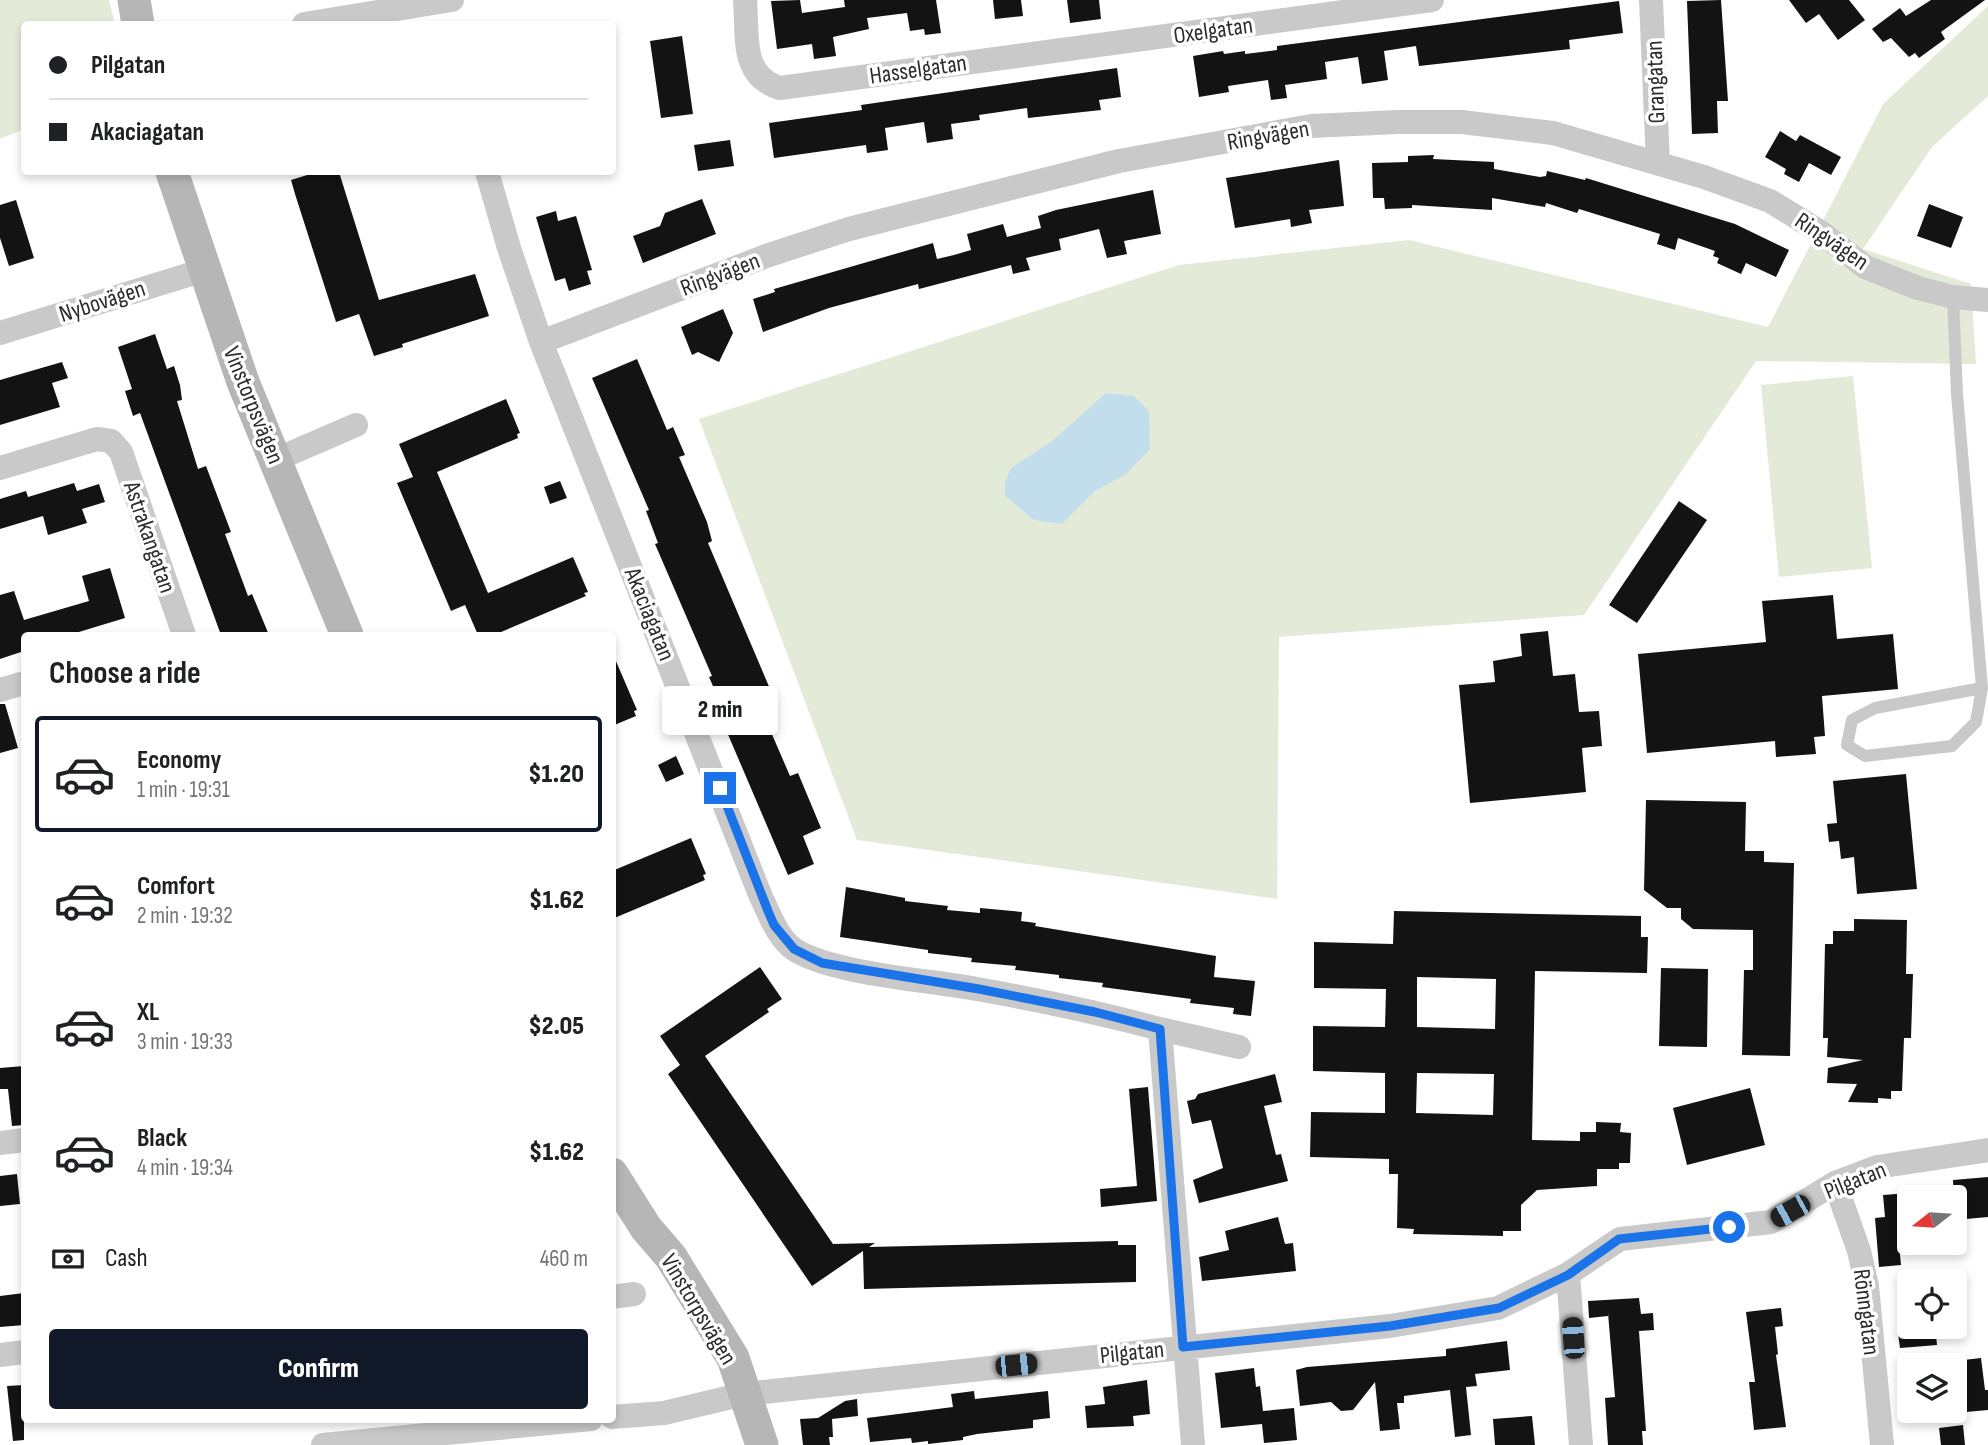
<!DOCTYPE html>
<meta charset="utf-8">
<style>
body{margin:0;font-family:"Sofia Sans Condensed",sans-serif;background:#f6f6f6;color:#202124;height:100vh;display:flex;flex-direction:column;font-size:26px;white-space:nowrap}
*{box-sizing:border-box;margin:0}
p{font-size:23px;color:#757577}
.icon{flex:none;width:38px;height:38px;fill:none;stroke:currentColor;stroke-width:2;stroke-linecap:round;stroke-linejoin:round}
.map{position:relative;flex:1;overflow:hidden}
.panel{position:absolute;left:21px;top:632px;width:595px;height:791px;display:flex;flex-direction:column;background:#fff;border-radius:7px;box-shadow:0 4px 10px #0003}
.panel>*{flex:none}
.banner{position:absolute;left:21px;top:21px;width:595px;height:154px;border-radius:7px;box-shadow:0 4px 10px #0003;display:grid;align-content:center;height:154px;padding:0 28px;background:#fff}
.needle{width:46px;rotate:253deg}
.tools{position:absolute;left:1897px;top:1185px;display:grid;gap:14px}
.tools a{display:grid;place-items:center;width:70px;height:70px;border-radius:7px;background:#fff;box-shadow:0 4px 10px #0003;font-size:35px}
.end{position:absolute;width:32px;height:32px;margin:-16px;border:9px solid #1a73e8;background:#fff;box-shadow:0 0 0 4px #fff}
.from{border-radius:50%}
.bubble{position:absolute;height:49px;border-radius:7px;background:#fff;box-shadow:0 4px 10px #0003;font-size:23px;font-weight:800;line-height:49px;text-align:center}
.car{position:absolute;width:21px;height:42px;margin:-21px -10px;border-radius:9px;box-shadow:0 0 5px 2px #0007;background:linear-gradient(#222 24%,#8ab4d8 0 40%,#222 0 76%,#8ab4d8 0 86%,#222 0)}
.banner b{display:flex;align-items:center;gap:24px;height:66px;font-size:26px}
.banner b+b{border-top:2px solid #e0e0e0}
.banner i{width:18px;height:18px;background:#202124}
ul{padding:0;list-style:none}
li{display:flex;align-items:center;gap:21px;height:116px;margin:0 14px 10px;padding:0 14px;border:4px solid transparent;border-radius:7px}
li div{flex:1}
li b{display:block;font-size:26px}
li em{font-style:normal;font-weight:800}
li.on{border-color:#111827}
li>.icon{width:63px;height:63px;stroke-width:1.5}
h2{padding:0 28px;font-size:32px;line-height:84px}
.pay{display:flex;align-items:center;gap:18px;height:77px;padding:0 28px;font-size:26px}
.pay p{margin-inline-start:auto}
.action{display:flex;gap:14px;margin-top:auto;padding:14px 28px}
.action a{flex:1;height:80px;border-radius:7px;background:#111827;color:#fff;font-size:28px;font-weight:800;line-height:80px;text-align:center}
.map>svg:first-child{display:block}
</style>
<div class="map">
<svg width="1988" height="1445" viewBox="0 0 1988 1445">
<rect width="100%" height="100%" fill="#fff"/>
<path fill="#e3ebd8" d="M 0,0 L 109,0 L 115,24 L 24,24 L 24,129 L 0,139 Z
M 1988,6 L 1988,96 L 1932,147 L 1863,249 L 1971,284 L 1976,364 L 1756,361 L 1584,615 L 1279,637 L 1277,899 L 857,840 L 699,419 L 1179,265 L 1409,240 L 1768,327 L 1883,104 Z
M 1853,376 L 1872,568 L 1779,577 L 1761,385 Z"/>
<path fill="#c2deed" d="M 1106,393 L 1134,396 L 1149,411 L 1150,449 L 1126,474 L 1095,491 L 1062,524 L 1034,520 L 1005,496 L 1005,483 L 1011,468 L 1052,441 Z"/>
<path fill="#131313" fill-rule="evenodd" d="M 800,0 L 802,13 L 845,7 L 844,0 L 936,0 L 941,33 L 925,35 L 924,29 L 910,31 L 907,13 L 867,18 L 869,29 L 833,37 L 836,56 L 814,59 L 812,44 L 777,49 L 771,1 Z
M 993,0 L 1021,0 L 1023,16 L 995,19 Z
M 1067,0 L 1099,0 L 1101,19 L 1070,23 Z
M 1721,0 L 1728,101 L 1717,101 L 1718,133 L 1692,134 L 1687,1 Z
M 1789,0 L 1849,0 L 1865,20 L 1838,40 L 1819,14 L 1806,23 Z
M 1931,0 L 1985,0 L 1941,32 L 1945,39 L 1919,58 L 1915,53 L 1909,57 L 1891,38 L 1883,42 L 1872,29 L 1900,8 L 1906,16 Z
M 1619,1 L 1623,33 L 1569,40 L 1570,49 L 1419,66 L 1416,46 L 1384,51 L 1388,80 L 1362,84 L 1358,57 L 1325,62 L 1327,79 L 1285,85 L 1287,98 L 1271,100 L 1268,80 L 1228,86 L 1229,92 L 1199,97 L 1193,56 L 1223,51 L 1224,54 L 1245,51 L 1245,54 L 1277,50 L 1277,46 Z
M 682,36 L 693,114 L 661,118 L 650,41 Z
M 1117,68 L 1121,97 L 1099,100 L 1101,110 L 1028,118 L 1027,108 L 979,115 L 980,120 L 951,124 L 953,139 L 927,143 L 924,122 L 885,128 L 888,150 L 867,153 L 866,145 L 774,158 L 769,123 L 862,110 L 861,105 Z
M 1780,131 L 1796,141 L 1800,135 L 1841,157 L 1831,175 L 1809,163 L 1799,182 L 1784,174 L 1786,169 L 1765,157 Z
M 730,140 L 734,166 L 698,171 L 694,145 Z
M 1434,155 L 1433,159 L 1494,162 L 1494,169 L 1540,177 L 1546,176 L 1547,171 L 1585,180 L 1586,178 L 1735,224 L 1789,250 L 1776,277 L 1746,263 L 1741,274 L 1717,263 L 1719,258 L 1713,256 L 1715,251 L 1678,238 L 1675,250 L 1657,244 L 1660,234 L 1579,209 L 1577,213 L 1546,203 L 1545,207 L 1492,198 L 1492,210 L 1412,205 L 1412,208 L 1385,209 L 1384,198 L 1373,198 L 1372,163 L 1408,162 L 1408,156 Z
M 1339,160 L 1344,206 L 1309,210 L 1312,223 L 1291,227 L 1290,219 L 1235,228 L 1226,178 Z
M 317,172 L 339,172 L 379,300 L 475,274 L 489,316 L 402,344 L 403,347 L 374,356 L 359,314 L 336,322 L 295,194 L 291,180 Z
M 1153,190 L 1161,234 L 1124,241 L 1127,254 L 1107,258 L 1099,229 L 1059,239 L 1061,250 L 1026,258 L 1030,270 L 1013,274 L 1011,265 L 919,289 L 918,284 L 829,308 L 763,332 L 753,299 L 775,292 L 774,289 L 933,243 L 937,259 L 954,255 L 971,250 L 967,234 L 1003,224 L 1007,237 L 1041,228 L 1038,216 L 1056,210 Z
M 702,199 L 716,234 L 643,263 L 633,236 L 660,226 L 665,213 Z
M 16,200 L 34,258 L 9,266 L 0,238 L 0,205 Z
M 1929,204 L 1963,217 L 1951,248 L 1917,236 Z
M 556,211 L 558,221 L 576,216 L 592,270 L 587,271 L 591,284 L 569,291 L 565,278 L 555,281 L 536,217 Z
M 723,309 L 733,333 L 719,362 L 698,352 L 692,355 L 681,327 Z
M 155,334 L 167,369 L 174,366 L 180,385 L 182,400 L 177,401 L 198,469 L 206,466 L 231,532 L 225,534 L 248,596 L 252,594 L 269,635 L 221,635 L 140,413 L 133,416 L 125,391 L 132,389 L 118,347 Z
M 637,359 L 667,430 L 673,427 L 685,455 L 679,457 L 707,522 L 712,541 L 708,543 L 776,703 L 761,709 L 790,776 L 798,773 L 821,828 L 803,836 L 814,864 L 788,875 L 718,711 L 723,709 L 709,677 L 712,676 L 655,544 L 658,543 L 646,511 L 649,510 L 592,378 Z
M 62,362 L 68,378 L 52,383 L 60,407 L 0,425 L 0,380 Z
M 506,399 L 520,433 L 517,434 L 518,438 L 437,472 L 488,593 L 573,557 L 588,592 L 584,593 L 586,596 L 494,635 L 478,635 L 465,605 L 451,611 L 397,483 L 413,477 L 399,444 Z
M 560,481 L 567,498 L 550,504 L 544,487 Z
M 74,483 L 77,491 L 99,484 L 105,502 L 82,509 L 87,523 L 48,535 L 43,516 L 0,529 L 0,499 L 26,491 L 28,497 Z
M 1679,501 L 1707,520 L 1637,623 L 1609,605 Z
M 110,568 L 125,618 L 69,635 L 24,635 L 24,651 L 0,659 L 0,595 L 14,591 L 24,620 L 89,601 L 82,576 Z
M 1833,595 L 1837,639 L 1893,634 L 1898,689 L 1822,696 L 1825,736 L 1814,737 L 1816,754 L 1776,757 L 1775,741 L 1647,753 L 1638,654 L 1766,642 L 1762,601 Z
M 1548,631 L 1553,676 L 1575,674 L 1579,712 L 1599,711 L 1602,746 L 1582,748 L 1586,792 L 1470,803 L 1459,685 L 1495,682 L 1493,661 L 1522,656 L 1520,634 Z
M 612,652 L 637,710 L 634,711 L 636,716 L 612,726 Z
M 0,704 L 5,704 L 18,748 L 0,753 Z
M 676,756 L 684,774 L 666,782 L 658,765 Z
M 1906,774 L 1917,889 L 1857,894 L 1854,857 L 1841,859 L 1839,841 L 1829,842 L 1827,824 L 1837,823 L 1833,781 Z
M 1646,800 L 1746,802 L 1745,851 L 1764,851 L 1764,862 L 1794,863 L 1790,1056 L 1742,1055 L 1744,970 L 1753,970 L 1753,930 L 1693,929 L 1681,919 L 1681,908 L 1667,908 L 1644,890 Z
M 691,838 L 706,874 L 703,875 L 705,880 L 612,919 L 612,871 Z
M 846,887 L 905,898 L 905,901 L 948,906 L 947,910 L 980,913 L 980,908 L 1022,912 L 1021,921 L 1036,923 L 1035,926 L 1216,956 L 1214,977 L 1255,981 L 1251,1016 L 1233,1014 L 1234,1008 L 1190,1003 L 1191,999 L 1102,987 L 1103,983 L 1059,978 L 1059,975 L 1015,970 L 1016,966 L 971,962 L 972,958 L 928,953 L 928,950 L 840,937 Z
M 1394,911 L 1641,916 L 1641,937 L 1648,937 L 1647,973 L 1535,971 L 1532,1140 L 1580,1141 L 1580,1132 L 1596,1132 L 1596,1122 L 1621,1123 L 1620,1132 L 1631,1133 L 1630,1163 L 1619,1163 L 1619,1169 L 1597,1169 L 1597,1186 L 1537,1190 L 1521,1205 L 1521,1231 L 1503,1231 L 1503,1236 L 1413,1234 L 1414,1229 L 1397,1228 L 1398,1174 L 1389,1174 L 1389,1159 L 1310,1157 L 1311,1112 L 1385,1113 L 1385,1073 L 1313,1071 L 1313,1026 L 1385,1027 L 1386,989 L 1314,988 L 1314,942 L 1393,944 ZM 1417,977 L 1496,979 L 1495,1029 L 1417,1027 ZM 1417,1073 L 1494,1074 L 1493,1115 L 1416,1113 Z
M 1854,919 L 1907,920 L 1906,974 L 1913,974 L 1911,1038 L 1904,1038 L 1902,1091 L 1891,1091 L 1891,1099 L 1878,1098 L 1878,1103 L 1848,1102 L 1857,1084 L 1827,1083 L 1828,1068 L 1863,1060 L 1827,1057 L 1828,1038 L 1823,1038 L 1825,944 L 1833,944 L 1833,931 L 1854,931 Z
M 760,967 L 782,999 L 767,1009 L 769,1012 L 705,1056 L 833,1244 L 875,1243 L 869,1247 L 1118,1241 L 1118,1245 L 1136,1245 L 1136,1282 L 864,1289 L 863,1251 L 812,1286 L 668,1074 L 680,1065 L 660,1036 Z
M 1661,968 L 1708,969 L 1707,1047 L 1659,1046 Z
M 24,1066 L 24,1125 L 12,1126 L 8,1089 L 0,1089 L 0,1068 Z
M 1275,1074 L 1282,1102 L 1264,1106 L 1276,1155 L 1281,1154 L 1288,1181 L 1199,1203 L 1193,1180 L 1223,1168 L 1211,1120 L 1192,1124 L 1187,1101 L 1195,1099 L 1198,1094 Z
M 1148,1087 L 1157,1201 L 1101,1207 L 1100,1189 L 1137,1186 L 1129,1089 Z
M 1750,1088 L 1765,1145 L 1687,1165 L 1673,1108 Z
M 17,1174 L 20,1204 L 0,1206 L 0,1176 Z
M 1988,1177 L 1988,1217 L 1955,1220 L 1953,1180 Z
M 1909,1193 L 1909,1221 L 1897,1222 L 1901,1265 L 1879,1267 L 1875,1218 L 1885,1217 L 1883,1195 Z
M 1278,1217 L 1285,1244 L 1293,1243 L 1296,1271 L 1202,1281 L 1199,1257 L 1229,1250 L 1225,1231 Z
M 24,1293 L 24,1325 L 0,1327 L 0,1296 Z
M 1639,1298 L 1641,1314 L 1653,1313 L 1654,1330 L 1639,1331 L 1646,1431 L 1642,1431 L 1643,1445 L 1608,1445 L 1605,1398 L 1615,1397 L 1608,1313 L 1608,1316 L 1589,1318 L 1588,1301 Z
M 1781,1308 L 1783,1326 L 1775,1327 L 1778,1354 L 1776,1355 L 1786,1427 L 1754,1430 L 1749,1382 L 1755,1382 L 1746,1312 Z
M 1897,1326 L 1935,1326 L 1937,1345 L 1900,1348 Z
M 1507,1341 L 1510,1370 L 1475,1374 L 1477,1386 L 1466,1387 L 1471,1435 L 1455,1437 L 1450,1390 L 1404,1396 L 1404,1403 L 1397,1403 L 1400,1429 L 1380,1431 L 1375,1382 L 1353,1410 L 1341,1411 L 1331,1402 L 1300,1406 L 1296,1370 L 1307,1367 L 1446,1356 L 1446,1349 Z
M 1981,1358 L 1985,1390 L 1988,1390 L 1988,1410 L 1955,1413 L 1955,1361 Z
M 1254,1368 L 1256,1387 L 1260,1386 L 1263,1411 L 1294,1408 L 1297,1440 L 1264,1443 L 1262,1424 L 1221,1428 L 1215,1373 Z
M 1147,1380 L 1150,1414 L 1133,1416 L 1134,1426 L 1087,1428 L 1085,1406 L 1105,1404 L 1103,1387 Z
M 24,1385 L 24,1440 L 13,1441 L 7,1386 Z
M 974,1391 L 975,1399 L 1048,1391 L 1050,1418 L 1033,1420 L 1033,1428 L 977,1434 L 963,1437 L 963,1440 L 928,1444 L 928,1441 L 912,1443 L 911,1438 L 870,1442 L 867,1418 L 953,1407 L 951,1394 Z
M 857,1399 L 858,1416 L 832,1419 L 833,1437 L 829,1437 L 830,1445 L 803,1445 L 800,1419 L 818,1418 L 845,1401 Z
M 1532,1416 L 1535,1445 L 1495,1445 L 1493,1419 Z
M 1963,1425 L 1965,1445 L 1941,1445 L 1939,1428 Z"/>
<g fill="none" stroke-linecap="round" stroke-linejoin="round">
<path stroke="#c9c9c9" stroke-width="12" d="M 1953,297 L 1957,394 L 1982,688 L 1875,708 L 1852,720 L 1847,745 L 1865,756 L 1952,746 L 1976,722 L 1982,688"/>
<path stroke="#c9c9c9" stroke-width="24" d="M 745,0 C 748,36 740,76 780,88 L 1432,0
M 1651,0 L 1658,164
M 304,24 L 452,0
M 487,172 L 509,248 L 541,342 L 761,897 C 770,915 778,939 795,950 C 834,974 929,980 977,989 C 1039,1000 1100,1013 1160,1029 L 1193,1445
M 0,333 L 204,270
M 541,342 L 769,255 L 849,229 L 1119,161 L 1311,126 L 1398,122 L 1462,122 L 1553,133 L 1704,177 L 1770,201 L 1822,233 L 1865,267 L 1918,288 L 1953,297 L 1988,300
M 275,460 L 356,425
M 0,468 L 97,439 L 111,441 L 121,452 L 184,635
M 0,690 L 24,683
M 1160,1029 L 1239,1047
M 0,1143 L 24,1140
M 1835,1183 L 1859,1251 L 1867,1286 L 1882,1445
M 1568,1274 L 1581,1445
M 612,1297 L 634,1294
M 0,1355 L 24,1352
M 612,1417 L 664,1413 L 744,1394 L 1390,1326 L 1498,1308 L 1568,1274 L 1620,1239 L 1771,1222 L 1835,1183 L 1877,1167 L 1988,1150
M 323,1445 L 591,1419"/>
<path stroke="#b6b6b6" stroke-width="33" d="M 134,0 L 138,24
M 172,172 L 243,382 L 347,635
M 612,1174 L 646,1228 L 671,1257 L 733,1358 L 762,1445"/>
</g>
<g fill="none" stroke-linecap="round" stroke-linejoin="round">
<path stroke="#1a73e8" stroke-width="9" d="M 720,788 L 768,911 L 774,925 L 794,949 L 822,963 L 979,989 L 1095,1012 L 1160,1029 L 1183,1347 L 1390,1326 L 1499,1308 L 1568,1275 L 1619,1239 L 1729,1227"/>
</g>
<g text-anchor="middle" stroke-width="7" stroke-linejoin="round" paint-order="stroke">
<g font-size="24" fill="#2c2c2c" stroke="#fff">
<text transform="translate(1213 30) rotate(-8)" y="8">Oxelgatan</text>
<text transform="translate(918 69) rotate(-8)" y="8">Hasselgatan</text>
<text transform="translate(1655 82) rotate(-92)" y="8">Grangatan</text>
<text transform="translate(1268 135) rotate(-10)" y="8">Ringvägen</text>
<text transform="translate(1832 241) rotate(34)" y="8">Ringvägen</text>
<text transform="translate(720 274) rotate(-21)" y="8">Ringvägen</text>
<text transform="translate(102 301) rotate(-18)" y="8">Nybovägen</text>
<text transform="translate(254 405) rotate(68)" y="8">Vinstorpsvägen</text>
<text transform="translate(150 537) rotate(71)" y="8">Astrakangatan</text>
<text transform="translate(650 614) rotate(68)" y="8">Akaciagatan</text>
<text transform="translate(1855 1180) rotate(-22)" y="8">Pilgatan</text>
<text transform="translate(699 1309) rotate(59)" y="8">Vinstorpsvägen</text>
<text transform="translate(1867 1312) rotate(83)" y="8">Rönngatan</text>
<text transform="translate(1132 1352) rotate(-6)" y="8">Pilgatan</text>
</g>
</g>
</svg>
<div class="tools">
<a><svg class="needle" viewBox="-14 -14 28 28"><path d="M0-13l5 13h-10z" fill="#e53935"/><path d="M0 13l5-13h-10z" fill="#757577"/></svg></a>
<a><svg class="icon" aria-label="locate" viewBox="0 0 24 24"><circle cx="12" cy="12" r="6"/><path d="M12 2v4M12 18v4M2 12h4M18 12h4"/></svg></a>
<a><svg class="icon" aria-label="layers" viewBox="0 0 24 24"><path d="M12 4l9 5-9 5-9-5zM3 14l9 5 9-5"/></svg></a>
</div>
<i class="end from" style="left:1729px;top:1227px"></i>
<i class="end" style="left:720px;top:788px"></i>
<div class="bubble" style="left:662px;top:686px;width:116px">2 min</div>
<i class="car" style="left:1790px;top:1211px;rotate:241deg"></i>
<i class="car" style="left:1573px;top:1338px;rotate:356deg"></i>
<i class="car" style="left:1016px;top:1365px;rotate:84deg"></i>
<div class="banner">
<b><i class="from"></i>Pilgatan</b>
<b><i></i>Akaciagatan</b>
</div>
<section class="panel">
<h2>Choose a ride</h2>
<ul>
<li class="on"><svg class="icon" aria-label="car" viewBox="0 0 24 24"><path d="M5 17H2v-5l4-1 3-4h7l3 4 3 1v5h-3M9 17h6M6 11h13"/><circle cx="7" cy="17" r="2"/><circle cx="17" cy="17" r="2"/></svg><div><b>Economy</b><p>1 min · 19:31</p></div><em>$1.20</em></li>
<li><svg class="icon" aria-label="car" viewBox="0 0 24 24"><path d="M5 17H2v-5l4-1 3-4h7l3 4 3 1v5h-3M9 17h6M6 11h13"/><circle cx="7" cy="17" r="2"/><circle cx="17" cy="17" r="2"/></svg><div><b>Comfort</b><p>2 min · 19:32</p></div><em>$1.62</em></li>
<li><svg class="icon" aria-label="car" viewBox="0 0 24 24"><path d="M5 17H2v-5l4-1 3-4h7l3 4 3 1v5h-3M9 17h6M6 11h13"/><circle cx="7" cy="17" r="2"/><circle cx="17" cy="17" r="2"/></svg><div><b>XL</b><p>3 min · 19:33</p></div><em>$2.05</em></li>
<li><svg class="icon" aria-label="car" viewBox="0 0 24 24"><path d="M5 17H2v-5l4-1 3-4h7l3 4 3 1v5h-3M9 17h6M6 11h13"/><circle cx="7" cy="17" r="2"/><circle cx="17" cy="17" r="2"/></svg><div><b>Black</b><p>4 min · 19:34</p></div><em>$1.62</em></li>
</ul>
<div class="pay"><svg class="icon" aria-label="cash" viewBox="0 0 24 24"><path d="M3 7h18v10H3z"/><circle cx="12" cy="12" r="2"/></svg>Cash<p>460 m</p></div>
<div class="action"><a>Confirm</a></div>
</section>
</div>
